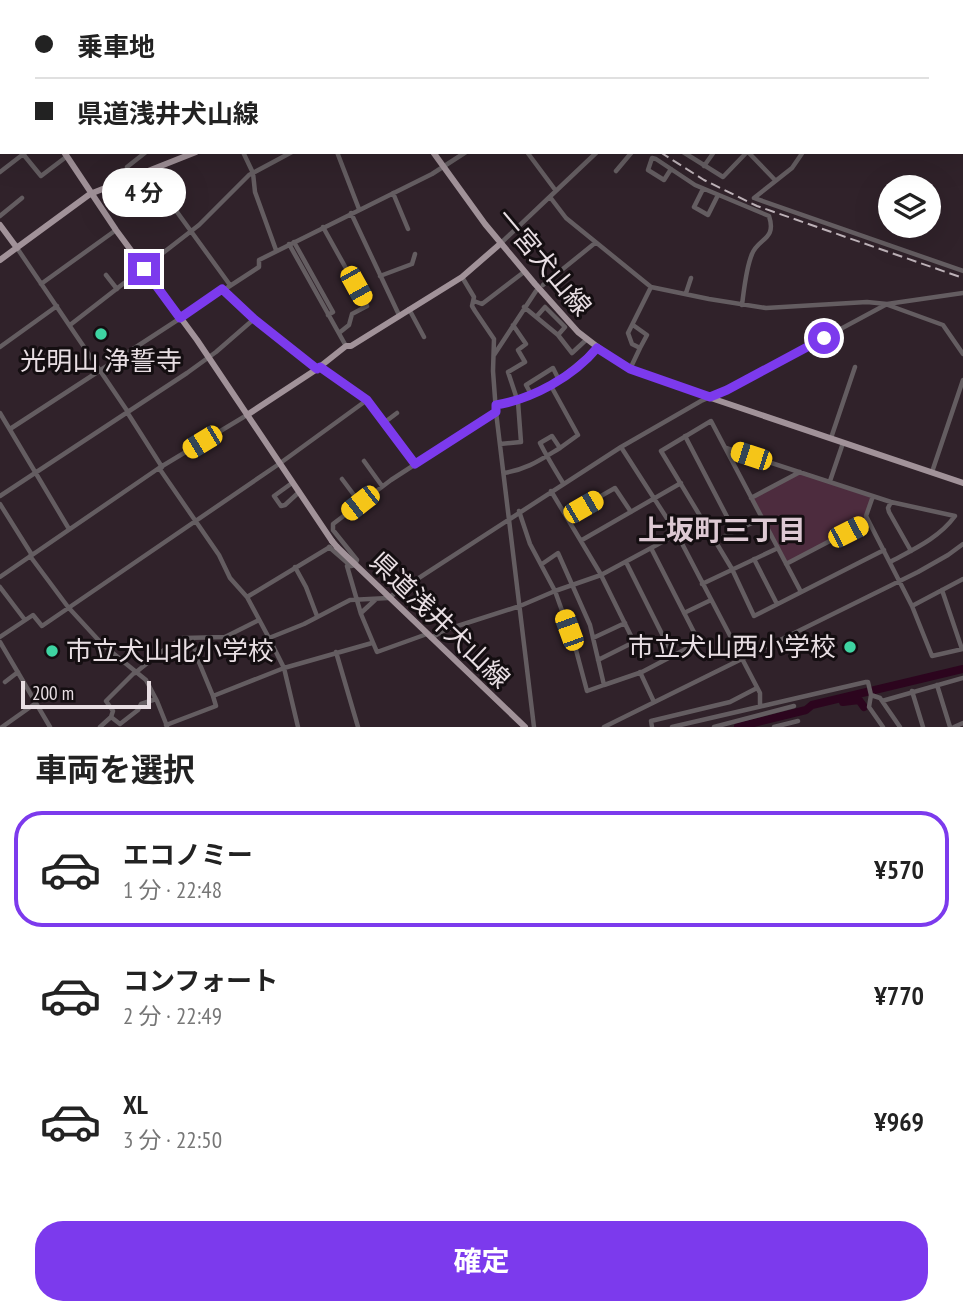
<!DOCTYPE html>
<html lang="ja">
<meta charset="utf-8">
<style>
body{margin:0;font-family:"PT Sans Narrow","Noto Sans JP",sans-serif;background:#f6f6f6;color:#222;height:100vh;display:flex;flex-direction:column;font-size:26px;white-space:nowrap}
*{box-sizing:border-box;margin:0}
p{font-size:23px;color:#767676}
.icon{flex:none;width:38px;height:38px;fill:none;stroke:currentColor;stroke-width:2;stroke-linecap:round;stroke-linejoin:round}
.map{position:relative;height:727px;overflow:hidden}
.details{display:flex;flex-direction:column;background:#fff;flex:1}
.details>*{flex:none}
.guide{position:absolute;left:0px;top:0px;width:964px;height:154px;box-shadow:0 7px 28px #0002;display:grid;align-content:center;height:154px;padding:0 35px;background:#fff}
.buttons{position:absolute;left:878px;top:175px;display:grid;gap:14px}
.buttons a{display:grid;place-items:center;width:63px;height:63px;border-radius:50%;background:#fff;box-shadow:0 7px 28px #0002;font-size:35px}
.scale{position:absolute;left:21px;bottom:18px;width:130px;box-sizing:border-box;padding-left:7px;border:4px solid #e8dee3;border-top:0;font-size:19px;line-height:24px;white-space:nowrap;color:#e8dee3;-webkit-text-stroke:5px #140e11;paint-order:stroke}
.end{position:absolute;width:32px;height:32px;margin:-16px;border:9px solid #7c3aed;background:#fff;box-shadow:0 0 0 4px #fff}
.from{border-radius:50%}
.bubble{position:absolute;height:49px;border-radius:24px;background:#fff;box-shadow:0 7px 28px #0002;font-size:23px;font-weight:700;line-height:49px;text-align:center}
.car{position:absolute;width:21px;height:42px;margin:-21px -10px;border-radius:9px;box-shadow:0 0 5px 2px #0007;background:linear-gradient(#f5c518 24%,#345 0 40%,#f5c518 0 76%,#345 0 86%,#f5c518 0)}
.guide b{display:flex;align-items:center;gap:24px;height:66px;font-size:26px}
.guide b+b{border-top:2px solid #e0e0e0}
.guide i{width:18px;height:18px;background:#222}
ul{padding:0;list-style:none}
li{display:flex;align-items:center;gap:21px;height:116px;margin:0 14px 10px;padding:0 21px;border:4px solid transparent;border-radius:28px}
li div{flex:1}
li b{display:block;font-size:26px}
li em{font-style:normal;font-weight:700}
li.on{border-color:#7c3aed}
li>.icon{width:63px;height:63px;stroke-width:1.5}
h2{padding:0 35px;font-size:32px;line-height:84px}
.action{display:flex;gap:14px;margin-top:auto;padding:14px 35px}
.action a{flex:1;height:80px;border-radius:28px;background:#7c3aed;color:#fff;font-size:28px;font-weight:700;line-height:80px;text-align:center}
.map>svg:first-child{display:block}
</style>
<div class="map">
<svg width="963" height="727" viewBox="0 0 963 727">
<rect width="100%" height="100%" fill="#30222a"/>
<path fill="#4d2c3e" d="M 801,472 L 873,496 L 866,516 L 868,521 L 786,564 L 751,498 Z"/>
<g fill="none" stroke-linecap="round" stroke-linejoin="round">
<path stroke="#2c051e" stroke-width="8" d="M 843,702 L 859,700 L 864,707
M 738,727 L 806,710 L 812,705 L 963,669"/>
<path stroke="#645d61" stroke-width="4.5" d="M 27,0 L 29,2
M 57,0 L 59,2
M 87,0 L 89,2
M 116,0 L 117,2
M 144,0 L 145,2
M 177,0 L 178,2
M 204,0 L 206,2
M 250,0 L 251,2
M 361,0 L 362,2
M 432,0 L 433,2
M 481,0 L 487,0
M 549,0 L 550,2
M 619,0 L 620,2
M 653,0 L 654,2
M 763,0 L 765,2
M 224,2 L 225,0
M 264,2 L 268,0
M 647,2 L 649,0
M 705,2 L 706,0
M 731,2 L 732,0
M 844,2 L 846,0
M 0,9 L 2,12
M 0,20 L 2,22
M 0,39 L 2,38
M 2,43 L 2,51
M 0,66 L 2,65
M 243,152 L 253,173 L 255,192 L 276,250
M 337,152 L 359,209
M 527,152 L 556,191
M 683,152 L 723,177 L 747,152
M 748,152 L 775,180
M 803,152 L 792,168 L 754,198 L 963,271
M 23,154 L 41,176 L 66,157
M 704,166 L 714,152
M 671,169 L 664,180 L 648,170 L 652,158 L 656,159 L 695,185 L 769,216 C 777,240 758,238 752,254 C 746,268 744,290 742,305
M 616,171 L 632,152
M 0,172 L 26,152
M 148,172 L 230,285
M 132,177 L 127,167 L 146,152
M 703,189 L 694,207 L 708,215 L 718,195
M 393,193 L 408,229
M 550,197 L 566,218 L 651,287 L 709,299 L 766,308 L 867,302 L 887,304 L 963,293
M 351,213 L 399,315
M 0,216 L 22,198
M 323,227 L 367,306 L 352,314 L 349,325 L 339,333
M 294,242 L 333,312 L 328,315
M 501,243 L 597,152
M 289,244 L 346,346
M 17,248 L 128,412
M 106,275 L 117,289
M 380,276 L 412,264 L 415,254
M 462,277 L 474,297 L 472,306 L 475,311 L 494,339 L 493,371 L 496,412 L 534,727
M 41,284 L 116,230
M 543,285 L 595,243
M 222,289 L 254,319 L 317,369
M 686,293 L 691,278
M 474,301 L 482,304 L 524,272
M 888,305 L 943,325 L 963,354
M 524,307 L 558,335 L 572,353 L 586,340
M 409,309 L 424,337
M 537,316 L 545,307 L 565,327 L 558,335
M 70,325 L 199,225 L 249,175 L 292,152
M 633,325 L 647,335 L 640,348
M 0,347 L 57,306
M 494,355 L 536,291
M 320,367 L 367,400 L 415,464
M 630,369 L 640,348 L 632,344 L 628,333 L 651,287
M 551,386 L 578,435 L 560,448
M 532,396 L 526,385 L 553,368 L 559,380
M 496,405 L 518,402 L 551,386 L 597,348
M 127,412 L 162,467
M 0,413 L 69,529
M 385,422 L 397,413
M 10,429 L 259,267 L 259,260 L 432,174 L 466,152
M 685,436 L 735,532
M 831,438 L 855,367
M 500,444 L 521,442 L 518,402 L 508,372 L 525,362 L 518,350 L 526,344 L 513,325
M 621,447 L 677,534 L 760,693 L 760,706
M 726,448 L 891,502 L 955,516 C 939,538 914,549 890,562
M 364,461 L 382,486
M 159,468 L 219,555 L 230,578 L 247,597 L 269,638 L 284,668 L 298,727
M 932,472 L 963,380
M 504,473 C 528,469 540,460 560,448 L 552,436 L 540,443 C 547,457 555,470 563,483
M 342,479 L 360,503
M 830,481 L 843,443
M 292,483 L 274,496 L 281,506 L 285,505 L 298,493
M 551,491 L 600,573 L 634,642 L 598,660
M 0,496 L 187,373 L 216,352 L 254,319
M 873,496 L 866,516 L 912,606 L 932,656 L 963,649
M 751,498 L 800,472
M 891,502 L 888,508 L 889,512 L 911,551
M 0,504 L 32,555
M 519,511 L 530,544 L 555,591 L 576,650 L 587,691 L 604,685
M 566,516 L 615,488 L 631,512
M 582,540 L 681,483
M 715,541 L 762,518
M 329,547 L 351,566 L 355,565 L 357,560 L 333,530 L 333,524 L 391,480 L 496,412
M 30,556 L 68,607 L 103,645 L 146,680 L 157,701 L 167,726
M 754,559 L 777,604
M 626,562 L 673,656
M 542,564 L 558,553 L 590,625 L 604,685 L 642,672 L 699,642 L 651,548
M 786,564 L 868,521
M 347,566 L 361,614 L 377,652 L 427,634
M 295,567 L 306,587 L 317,616
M 0,577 L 159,468 L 247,415
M 702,584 L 778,548
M 0,587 L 25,620
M 942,590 L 962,649
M 801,592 L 711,421 L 661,451 L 732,569 L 754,616 L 884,550
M 247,597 L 330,547
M 912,606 L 963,579
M 361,613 L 375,600
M 684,613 L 711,600
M 0,637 L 33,615 L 42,626 L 279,464 L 367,400
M 192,638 L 196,655 L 213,696
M 269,638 L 304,624 L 350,600 L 388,598 L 621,447 L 701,401 L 727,390 L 887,304
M 431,638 L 445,630 L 520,606 L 555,591 L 601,575 L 677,534
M 593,638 L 625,623
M 0,642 L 50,727
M 336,652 L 358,727
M 640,672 L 654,702
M 135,673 L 161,652 L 183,638 L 225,637 L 259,620
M 5,682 L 18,672
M 937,685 L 950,727
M 912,691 L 923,727
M 882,701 L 963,678
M 111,717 L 120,724 L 138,710 L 141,704 L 156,699
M 166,725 L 216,706 L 213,696 L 284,668 L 372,643
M 2,727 L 36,703
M 100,727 L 111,717 L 113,711 L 106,701 L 134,673
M 604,727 L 918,572 L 948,555 L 963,544
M 652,727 L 651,721 L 730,702 L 757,688
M 672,727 L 866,682 L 868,682 L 871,695
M 714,727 L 794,706
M 774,727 L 798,721
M 883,727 L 869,707 L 871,695 L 880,698 L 900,727
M 954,727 L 963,723"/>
<path stroke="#a19299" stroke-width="6" d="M 327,0 L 328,2
M 569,2 L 573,0
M 64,152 L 116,230 L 197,340 L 332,541
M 433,152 L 485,224 L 535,284 L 578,332 L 613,359 L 630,369 L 699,394 L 963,483
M 0,225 L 17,248
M 0,260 L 90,194 L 196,152
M 247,415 L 317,369 L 346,346 L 351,346 L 462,277 L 500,244
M 337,547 L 525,727"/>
<path stroke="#bdb2b8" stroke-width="2" stroke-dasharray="10 5" stroke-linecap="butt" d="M 233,2 L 235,0
M 280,2 L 285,0
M 0,105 L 2,104
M 0,117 L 2,116
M 660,152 L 704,180 L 757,206 L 963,278"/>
<path stroke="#a19299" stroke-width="6" d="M 332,541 L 337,547"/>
</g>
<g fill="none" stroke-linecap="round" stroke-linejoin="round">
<path stroke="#7c3aed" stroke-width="9" d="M 144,269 L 180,318 L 222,289 L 254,319 L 317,369 L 320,367 L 367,400 L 415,464 L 496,412 L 496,405 C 532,399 573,377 597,348 L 630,369 L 710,397 L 727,390 L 824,338"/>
</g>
<g fill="#3ed4a2" stroke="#140e11" stroke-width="2.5">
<circle cx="101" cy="334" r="7"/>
<circle cx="850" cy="647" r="7"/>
<circle cx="52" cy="651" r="7"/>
</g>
<g text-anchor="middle" stroke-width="6" stroke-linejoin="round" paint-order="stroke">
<g font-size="26" fill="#e8dee3" stroke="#140e11">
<text transform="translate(544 262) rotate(50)" y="9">一宮犬山線</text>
<text transform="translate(440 620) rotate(44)" y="9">県道浅井犬山線</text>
</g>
<g font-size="26" fill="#e8dee3" stroke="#140e11">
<text x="101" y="370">光明山 浄誓寺</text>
<text x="836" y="656" text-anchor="end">市立犬山西小学校</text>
<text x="66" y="660" text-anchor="start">市立犬山北小学校</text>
</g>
<g font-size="28" font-weight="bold" fill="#ddc9d3" stroke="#140e11">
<text x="722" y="540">上坂町三丁目</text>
</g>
</g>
</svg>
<div class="buttons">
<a><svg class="icon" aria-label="layers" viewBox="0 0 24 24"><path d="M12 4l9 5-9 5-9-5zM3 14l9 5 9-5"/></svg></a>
</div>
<div class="scale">200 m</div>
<i class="end from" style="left:824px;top:338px"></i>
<i class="end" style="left:144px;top:269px"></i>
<div class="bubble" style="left:102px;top:168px;width:84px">4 分</div>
<i class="car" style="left:356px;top:286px;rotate:151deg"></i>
<i class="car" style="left:202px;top:442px;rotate:239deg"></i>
<i class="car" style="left:751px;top:456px;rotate:288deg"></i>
<i class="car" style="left:360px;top:503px;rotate:232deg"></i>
<i class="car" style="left:583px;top:507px;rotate:60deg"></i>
<i class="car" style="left:848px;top:532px;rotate:63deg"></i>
<i class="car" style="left:569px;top:630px;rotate:340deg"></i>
<div class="guide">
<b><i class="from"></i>乗車地</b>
<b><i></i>県道浅井犬山線</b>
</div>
</div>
<section class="details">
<h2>車両を選択</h2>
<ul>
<li class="on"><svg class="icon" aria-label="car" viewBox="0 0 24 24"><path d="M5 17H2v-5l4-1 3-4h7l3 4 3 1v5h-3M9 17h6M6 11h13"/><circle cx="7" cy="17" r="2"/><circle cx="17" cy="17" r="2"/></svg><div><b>エコノミー</b><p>1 分 · 22:48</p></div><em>¥570</em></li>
<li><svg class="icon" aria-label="car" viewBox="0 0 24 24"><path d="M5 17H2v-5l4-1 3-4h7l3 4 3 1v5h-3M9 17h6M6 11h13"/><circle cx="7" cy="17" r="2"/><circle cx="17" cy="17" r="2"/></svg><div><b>コンフォート</b><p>2 分 · 22:49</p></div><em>¥770</em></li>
<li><svg class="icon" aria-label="car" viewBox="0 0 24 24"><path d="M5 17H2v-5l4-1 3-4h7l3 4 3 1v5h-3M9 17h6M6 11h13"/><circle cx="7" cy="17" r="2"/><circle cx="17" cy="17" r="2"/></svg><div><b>XL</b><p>3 分 · 22:50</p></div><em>¥969</em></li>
</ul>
<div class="action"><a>確定</a></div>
</section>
